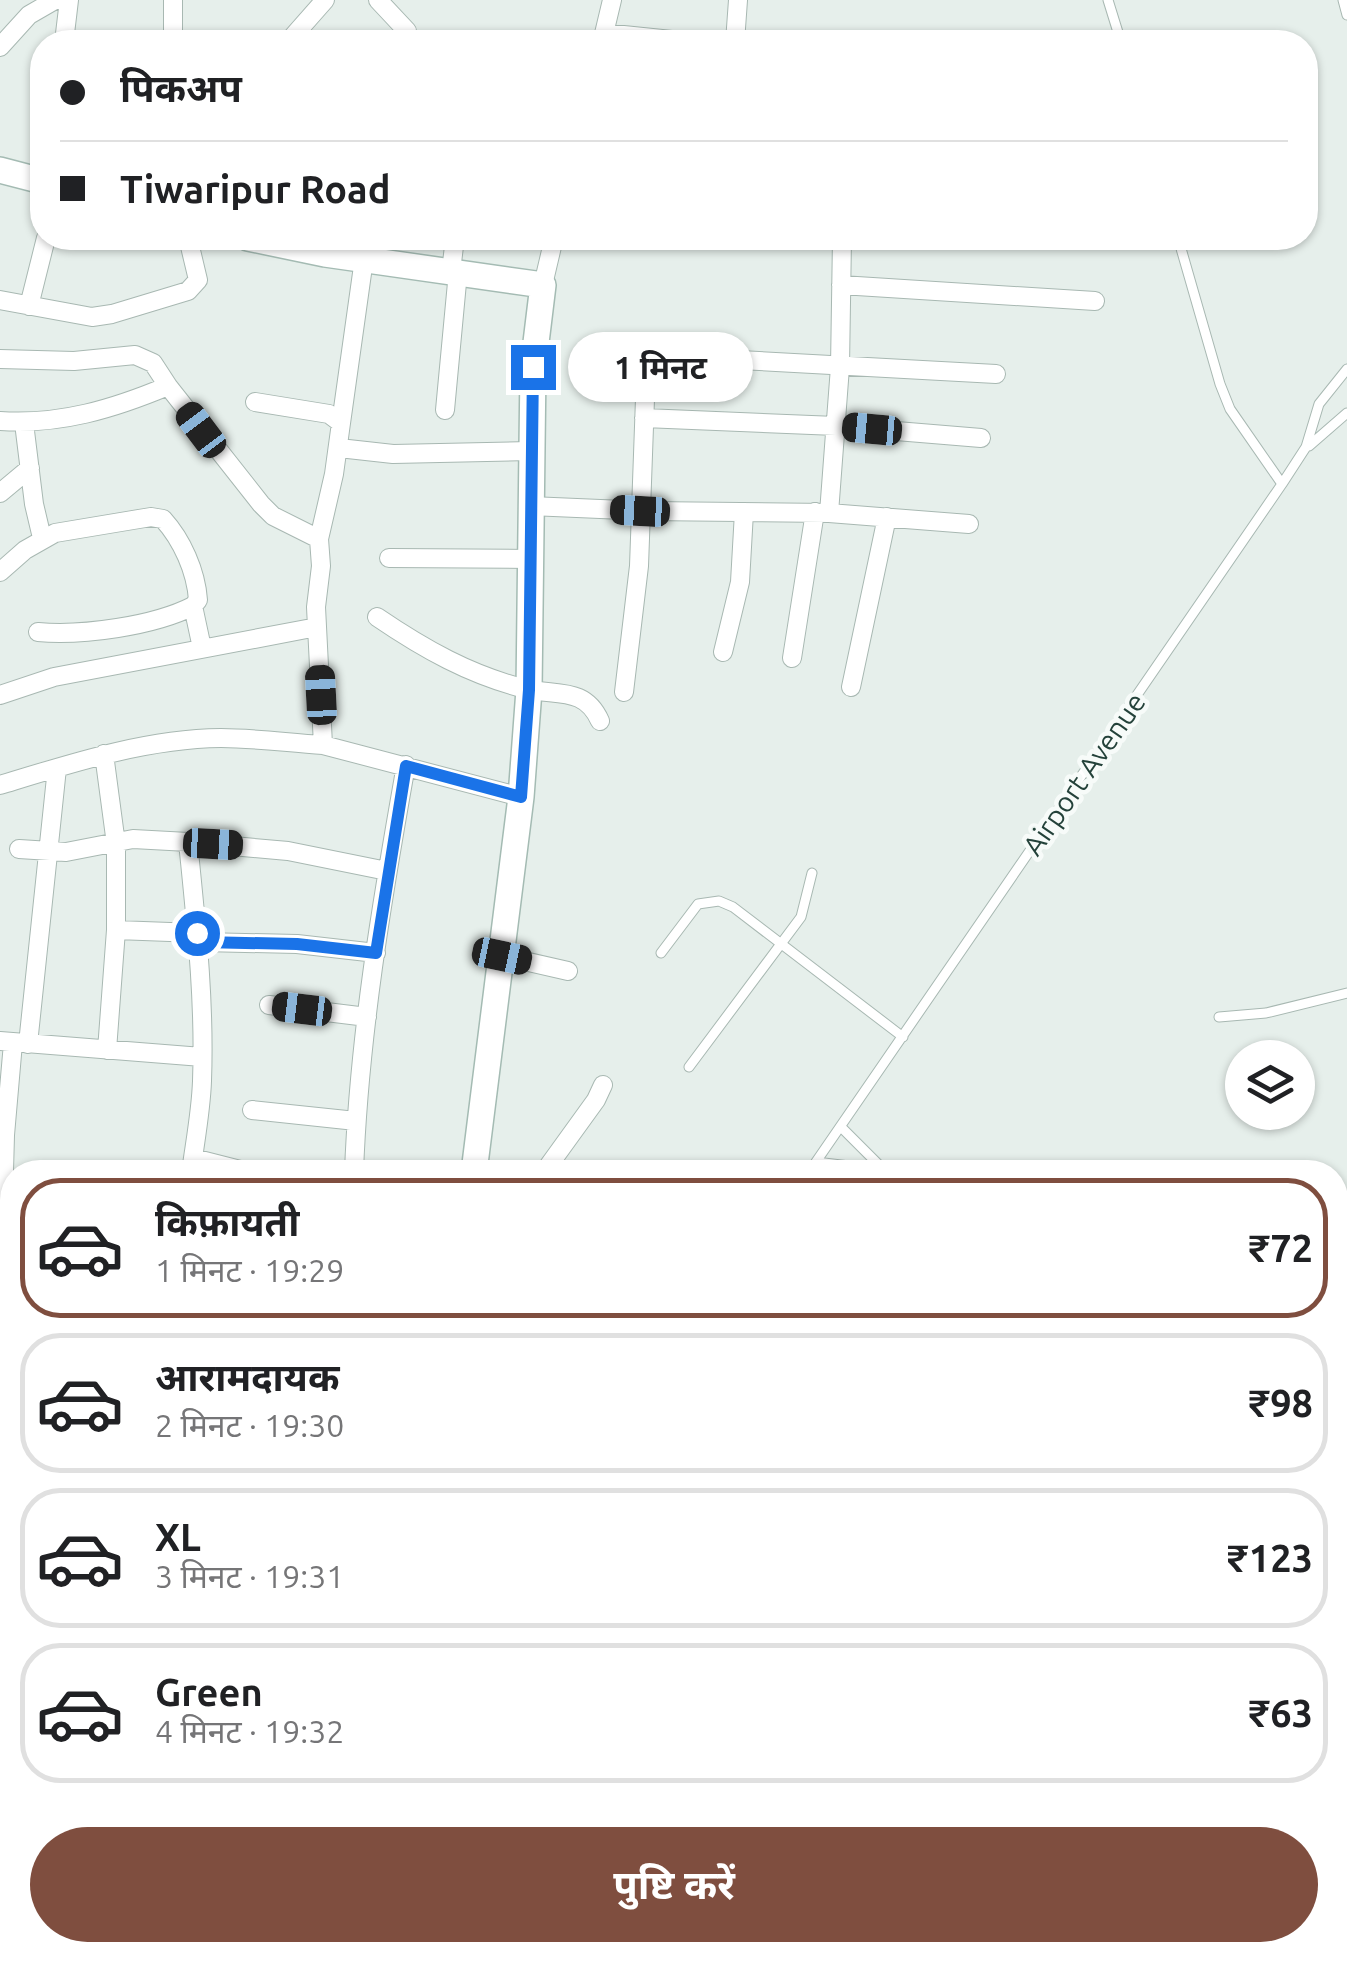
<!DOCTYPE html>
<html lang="hi">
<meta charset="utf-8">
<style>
body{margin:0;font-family:Ubuntu,"Noto Sans Devanagari",sans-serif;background:#f6f6f6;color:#202124;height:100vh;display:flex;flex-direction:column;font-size:38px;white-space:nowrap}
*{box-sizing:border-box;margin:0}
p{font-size:32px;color:#757577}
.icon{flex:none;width:55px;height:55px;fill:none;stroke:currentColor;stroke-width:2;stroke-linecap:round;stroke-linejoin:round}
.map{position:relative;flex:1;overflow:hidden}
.sheet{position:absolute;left:0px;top:1160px;width:1348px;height:802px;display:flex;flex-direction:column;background:#fff;border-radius:40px 40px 0 0;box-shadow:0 2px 8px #0004}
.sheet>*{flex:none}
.top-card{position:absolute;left:30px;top:30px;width:1288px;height:220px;border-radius:40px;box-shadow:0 2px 8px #0004;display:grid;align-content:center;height:220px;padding:0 30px;background:#fff}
.buttons{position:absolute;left:1225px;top:1040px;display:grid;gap:20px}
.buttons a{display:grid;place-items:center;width:90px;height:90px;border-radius:50%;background:#fff;box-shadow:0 2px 8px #0004;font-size:50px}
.end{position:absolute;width:45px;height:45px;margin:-22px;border:12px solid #1a73e8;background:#fff;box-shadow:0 0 0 5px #fff}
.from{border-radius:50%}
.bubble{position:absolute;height:70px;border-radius:35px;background:#fff;box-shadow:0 2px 8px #0004;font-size:32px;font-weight:700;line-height:70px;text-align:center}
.car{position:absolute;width:30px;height:60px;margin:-30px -15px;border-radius:12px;box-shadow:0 0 8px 2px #0007;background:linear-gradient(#222 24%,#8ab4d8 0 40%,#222 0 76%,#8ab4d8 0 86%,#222 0)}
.top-card b{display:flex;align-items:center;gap:35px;height:95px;font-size:38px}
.top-card b+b{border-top:2px solid #e0e0e0}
.top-card i{width:25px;height:25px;background:#202124}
ul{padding:18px 0 0;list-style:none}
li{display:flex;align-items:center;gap:30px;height:140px;margin:0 20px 15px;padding:0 10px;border:5px solid #e0e0e0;border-radius:40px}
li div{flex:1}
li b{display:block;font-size:38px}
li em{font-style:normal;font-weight:700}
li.on{border-color:#7f4e3f}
li>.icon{width:90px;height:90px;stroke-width:1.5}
.action{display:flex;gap:20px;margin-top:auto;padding:20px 30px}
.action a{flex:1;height:115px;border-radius:60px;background:#7f4e3f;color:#fff;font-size:40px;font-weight:700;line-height:115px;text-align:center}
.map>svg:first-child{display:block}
</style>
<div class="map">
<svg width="1347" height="1961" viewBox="0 0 1347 1961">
<rect width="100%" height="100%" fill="#e6efeb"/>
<path fill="#8ec9d4" d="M 1335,1734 L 1347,1739 C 1347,1785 1347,1873 1335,1912 Z
M 1063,1950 L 1313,1950 L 1307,1961 L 1067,1961 Z"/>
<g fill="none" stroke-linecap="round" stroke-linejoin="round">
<g stroke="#a8b8b2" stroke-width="11">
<path id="lane" d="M 1108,0 L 1121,42
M 1343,0 L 1347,15
M 1178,238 L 1220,384 L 1230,409 L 1282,484
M 1309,446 L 1347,413
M 661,953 L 698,904 L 719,901 L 733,907 L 903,1037
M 1219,1017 L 1266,1013 L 1347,993
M 689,1067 L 801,917 L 812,873
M 841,1127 L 882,1168
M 816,1162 L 899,1172
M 809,1172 L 1282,484 L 1306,447 L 1319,404 L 1347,369
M 654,1950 L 655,1961
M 759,1950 L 759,1961
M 492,1961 L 493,1950"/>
</g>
<g stroke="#a8b8b2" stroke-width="20">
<path id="street" d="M 378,0 L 407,31
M 604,33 L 691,42
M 64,42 L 69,0
M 173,42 L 173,0
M 288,42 L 325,0
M 602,42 L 612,0
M 735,42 L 738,0
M 0,47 L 29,15 L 55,0
M 451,271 L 455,238
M 543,285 L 554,238
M 841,285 L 1095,301
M 0,300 L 92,317 L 112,314 L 188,291 L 198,280 L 188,238
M 29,306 L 46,238
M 0,359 L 74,361 L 135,355 L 153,363 L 168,386
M 721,359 L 996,374
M 255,402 L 329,414 L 341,423 L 334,474 L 319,539
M 445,410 L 458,272
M 644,418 L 836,426 L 981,438
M 0,421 C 60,425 113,409 168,386 L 261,504 L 273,516 L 319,539 L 321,566 L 316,607 L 323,745 L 521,797
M 24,423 L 34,504 L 42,538
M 341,423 L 364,259
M 339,448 L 393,454 L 530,451
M 0,493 L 30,468
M 530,506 L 647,511 L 829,513 L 969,524
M 829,513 L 840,367 L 842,238
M 389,558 L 532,559
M 0,572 L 25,550 L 55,533 L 151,517 L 163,519 C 182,540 196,571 198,600 L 193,606 C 154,626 82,636 38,632
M 193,606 L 202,648
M 377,617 C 424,649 470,675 526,689 C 558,696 585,687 600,721
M 723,652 L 740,582 L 744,512
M 792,658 L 815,512
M 851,687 L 887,517
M 624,692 L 639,566 L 647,343
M 0,695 L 54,677 L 317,627
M 104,754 L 116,844 L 116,930 L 107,1050
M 0,785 C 72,763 145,739 221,738 C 255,738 289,743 323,745
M 188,842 C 196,922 205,1001 202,1081 C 201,1111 195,1142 191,1172
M 19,849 L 66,852 L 133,839 L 188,842 L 288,851 L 387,871
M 116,930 L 197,933 L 202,942 L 297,944 L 376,953
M 502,956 L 568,971
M 269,1005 L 367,1017
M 0,1041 L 202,1057
M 28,1044 L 57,768
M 252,1110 L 356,1121
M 193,1158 L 248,1172
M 354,1172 C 359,1036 382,900 406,765
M 544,1172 L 596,1100 L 603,1085
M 0,1317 L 5,1135 L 13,1043
M 1335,1431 L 1347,1293
M 1335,1484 L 1347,1486
M 1335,1579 L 1347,1583
M 0,1585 L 12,1609
M 1335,1678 L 1347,1678
M 0,1679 L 7,1685 L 0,1768
M 0,1843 L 12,1843
M 0,1902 L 12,1900
M 0,1940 L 0,1961"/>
</g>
<g stroke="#a4bbb3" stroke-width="28">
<path id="secondary" d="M 0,170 L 42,181
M 248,238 L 325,254 L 543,285 L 533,367 L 529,690 L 521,797 L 474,1172
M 256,1961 L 264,1950"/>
</g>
<use href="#lane" stroke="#fff" stroke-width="9"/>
<use href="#street" stroke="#fff" stroke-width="18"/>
<use href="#secondary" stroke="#fff" stroke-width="25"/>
</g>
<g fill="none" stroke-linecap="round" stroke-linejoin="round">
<path stroke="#1a73e8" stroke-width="12" d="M 197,933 L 202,942 L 297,944 L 376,953 L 406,766 L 521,797 L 529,690 L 533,367"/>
</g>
<g text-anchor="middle" stroke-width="9" stroke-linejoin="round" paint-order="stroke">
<g font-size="28" fill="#24423a" stroke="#f7fbf9">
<text transform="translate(1084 774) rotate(-55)" y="10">Airport Avenue</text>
</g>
</g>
</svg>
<div class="buttons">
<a><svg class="icon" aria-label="layers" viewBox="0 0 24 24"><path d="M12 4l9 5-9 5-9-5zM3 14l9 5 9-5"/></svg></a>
</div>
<i class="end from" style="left:197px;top:933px"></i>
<i class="end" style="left:533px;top:367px"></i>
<div class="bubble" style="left:568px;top:332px;width:185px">1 मिनट</div>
<i class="car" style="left:872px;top:429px;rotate:275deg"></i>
<i class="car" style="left:201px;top:430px;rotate:323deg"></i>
<i class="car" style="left:640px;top:511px;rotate:273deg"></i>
<i class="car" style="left:321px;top:695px;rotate:357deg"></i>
<i class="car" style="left:213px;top:844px;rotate:93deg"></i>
<i class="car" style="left:502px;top:956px;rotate:102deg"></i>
<i class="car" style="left:302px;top:1009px;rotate:277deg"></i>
<div class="top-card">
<b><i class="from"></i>पिकअप</b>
<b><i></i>Tiwaripur Road</b>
</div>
<section class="sheet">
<ul>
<li class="on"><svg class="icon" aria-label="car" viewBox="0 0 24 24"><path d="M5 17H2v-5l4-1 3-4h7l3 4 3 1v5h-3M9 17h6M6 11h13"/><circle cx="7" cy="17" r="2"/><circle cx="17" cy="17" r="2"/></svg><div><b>किफ़ायती</b><p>1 मिनट · 19:29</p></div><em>₹72</em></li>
<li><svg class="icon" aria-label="car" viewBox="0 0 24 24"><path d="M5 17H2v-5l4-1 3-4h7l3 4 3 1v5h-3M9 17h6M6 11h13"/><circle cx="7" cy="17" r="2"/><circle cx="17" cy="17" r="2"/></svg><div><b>आरामदायक</b><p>2 मिनट · 19:30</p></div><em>₹98</em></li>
<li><svg class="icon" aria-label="car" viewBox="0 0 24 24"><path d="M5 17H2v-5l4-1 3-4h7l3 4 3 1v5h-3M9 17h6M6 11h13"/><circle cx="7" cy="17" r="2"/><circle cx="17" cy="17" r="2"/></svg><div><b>XL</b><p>3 मिनट · 19:31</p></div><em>₹123</em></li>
<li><svg class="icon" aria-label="car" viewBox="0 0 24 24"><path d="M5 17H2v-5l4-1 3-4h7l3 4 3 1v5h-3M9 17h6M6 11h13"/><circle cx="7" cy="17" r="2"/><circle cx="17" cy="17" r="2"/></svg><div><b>Green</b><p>4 मिनट · 19:32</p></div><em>₹63</em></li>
</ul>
<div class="action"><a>पुष्टि करें</a></div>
</section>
</div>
